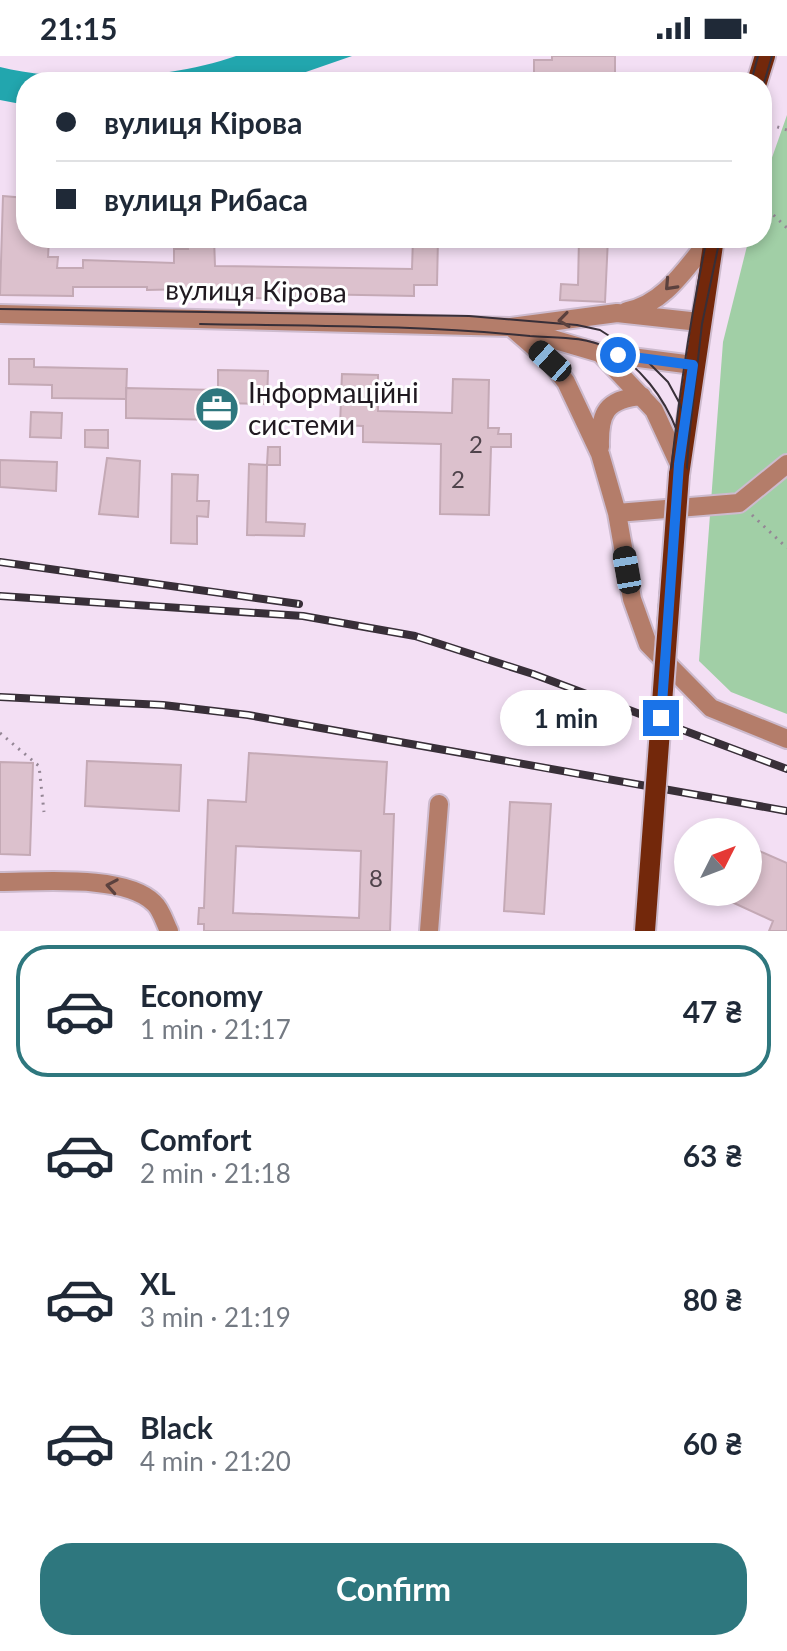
<!DOCTYPE html>
<meta charset="utf-8">
<style>
body{margin:0;font-family:Lato,sans-serif;background:#f2f2f3;color:#1f2937;height:100vh;display:flex;flex-direction:column;font-size:30px;white-space:nowrap}
*{box-sizing:border-box;margin:0}
p{font-size:26px;color:#747a83}
.icon{flex:none;width:44px;height:44px;fill:none;stroke:currentColor;stroke-width:2;stroke-linecap:round;stroke-linejoin:round}
.map{position:relative;height:875px;overflow:hidden}
.drawer{display:flex;flex-direction:column;background:#fff;flex:1}
.drawer>*{flex:none}
.top-card{position:absolute;left:16px;top:16px;width:756px;height:176px;border-radius:32px;box-shadow:0 4px 12px #0003;display:grid;align-content:center;height:176px;padding:0 40px;background:#fff}
.needle{width:52px;rotate:48deg}
.fabs{position:absolute;left:674px;top:762px;display:grid;gap:16px}
.fabs a{display:grid;place-items:center;width:88px;height:88px;border-radius:50%;background:#fff;box-shadow:0 4px 12px #0003;font-size:40px}
.end{position:absolute;width:36px;height:36px;margin:-18px;border:10px solid #1a73e8;background:#fff;box-shadow:0 0 0 4px #fff}
.from{border-radius:50%}
.bubble{position:absolute;height:56px;border-radius:28px;background:#fff;box-shadow:0 4px 12px #0003;font-size:26px;font-weight:700;line-height:56px;text-align:center}
.car{position:absolute;width:24px;height:48px;margin:-24px -12px;border-radius:10px;box-shadow:0 0 6px 2px #0007;background:linear-gradient(#222 24%,#8ab4d8 0 40%,#222 0 76%,#8ab4d8 0 86%,#222 0)}
.top-card b{display:flex;align-items:center;gap:28px;height:76px;font-size:30px}
.top-card b+b{border-top:2px solid #e0e1e3}
.top-card i{width:20px;height:20px;background:#1f2937}
ul{padding:14px 0 0;list-style:none}
li{display:flex;align-items:center;gap:24px;height:132px;margin:0 16px 12px;padding:0 24px;border:4px solid transparent;border-radius:32px}
li div{flex:1}
li b{display:block;font-size:30px}
li em{font-style:normal;font-weight:700}
li.selected{border-color:#2e777e}
li>.icon{width:72px;height:72px;stroke-width:1.5}
.primary-button{display:flex;gap:16px;margin-top:auto;padding:16px 40px}
.primary-button a{flex:1;height:92px;border-radius:32px;background:#2e777e;color:#fff;font-size:32px;font-weight:700;line-height:92px;text-align:center}
.status{display:flex;justify-content:space-between;align-items:center;height:56px;padding:0 40px;background:#fff;direction:ltr}
.status svg{height:22px;fill:currentColor}
.map>svg:first-child{display:block}
</style>
<div class="status"><b>21:15</b><svg viewBox="0 0 49 12"><path d="M0 12V9h3v3zM5 12V6h3v6zM10 12V3h3v9zM15 12V0h3v12zM26 1h20v11H26zM47 4h2v5h-2z"/></svg></div>
<div class="map">
<svg width="787" height="875" viewBox="0 0 787 875">
<rect width="100%" height="100%" fill="#f3dff4"/>
<path fill="#a1cfa6" d="M 787,59 L 787,658 L 731,636 L 699,605 L 723,286 L 749,182 L 762,182 L 762,130 Z"/>
<path fill="#22a6ae" d="M 236,0 L 352,0 L 277,26 L 26,26 L 26,49 L 0,44 L 0,11 C 70,28 168,24 236,0 Z"/>
<path fill="#dcc1cd" stroke="#c4a9b5" stroke-width="2" fill-rule="evenodd" d="M 552,0 L 615,0 L 615,26 L 551,26 L 551,19 L 534,18 L 534,4 L 552,4 Z
M 3,140 L 26,142 L 26,182 L 49,182 L 48,201 L 58,201 L 57,212 L 83,212 L 83,204 L 174,207 L 174,193 L 188,193 L 187,182 L 214,182 L 215,210 L 412,213 L 413,182 L 438,182 L 437,229 L 414,229 L 414,240 L 309,238 L 309,244 L 230,241 L 230,238 L 191,240 L 190,233 L 147,234 L 147,231 L 73,231 L 73,240 L 0,239 Z
M 579,182 L 608,182 L 605,246 L 560,244 L 561,228 L 578,229 Z
M 9,303 L 34,303 L 34,311 L 127,313 L 126,343 L 52,342 L 52,329 L 9,328 Z
M 218,314 L 268,315 L 267,348 L 218,347 L 218,364 L 126,362 L 126,332 L 218,334 Z
M 342,318 L 378,319 L 378,355 L 452,357 L 453,323 L 489,324 L 488,372 L 499,372 L 498,378 L 511,378 L 511,391 L 491,391 L 489,459 L 440,458 L 441,388 L 363,386 L 363,370 L 340,369 Z
M 31,356 L 62,357 L 61,382 L 30,381 Z
M 85,374 L 108,374 L 108,392 L 85,391 Z
M 268,391 L 280,391 L 280,409 L 267,409 Z
M 107,402 L 140,405 L 138,461 L 99,458 Z
M 0,404 L 57,406 L 56,435 L 0,431 Z
M 249,408 L 267,409 L 266,466 L 305,468 L 304,480 L 247,479 Z
M 172,418 L 198,419 L 197,445 L 209,445 L 208,461 L 197,460 L 197,488 L 171,487 Z
M 249,697 L 387,706 L 384,758 L 394,758 L 390,875 L 204,875 L 204,868 L 198,868 L 199,852 L 204,852 L 208,744 L 246,746 ZM 236,790 L 361,795 L 359,862 L 233,857 Z
M 87,705 L 181,709 L 179,755 L 85,750 Z
M 0,706 L 33,707 L 30,799 L 0,798 Z
M 510,746 L 551,748 L 544,858 L 504,855 Z
M 748,790 L 787,807 L 787,875 L 769,875 L 773,865 L 710,836 L 748,836 Z"/>
<g fill="none" stroke-linecap="round" stroke-linejoin="round">
<g stroke="#cdbbce" stroke-width="22">
<path id="minor" d="M 627,255 C 665,248 687,210 711,182
M 0,258 L 511,271 L 617,257 L 699,266
M 511,271 L 550,305 L 566,326 L 600,398 L 617,457 L 632,543 L 648,588 L 711,652 L 787,683
M 518,273 L 600,297 L 693,309
M 600,297 L 654,354 L 679,408
M 600,391 C 599,357 606,343 642,340
M 617,457 L 739,447 L 787,408
M 0,826 C 39,826 126,818 154,847 C 161,853 165,867 169,875
M 429,875 L 439,748"/>
</g>
<g stroke="#cdbbce" stroke-width="24">
<path id="major" d="M 757,26 L 765,0
M 679,419 L 714,182"/>
</g>
<path stroke="#948695" stroke-width="3" stroke-dasharray="2 6" stroke-linecap="butt" d="M 762,66 L 787,74
M 762,148 L 787,172
M 752,459 L 787,492
M 0,677 L 39,710 L 44,756"/>
<use href="#minor" stroke="#b47d6a" stroke-width="18"/>
<use href="#major" stroke="#73280b" stroke-width="20"/>
<path stroke="#382f38" stroke-width="2" d="M 751,26 L 758,0
M 762,34 L 772,0
M 0,253 L 469,260 L 577,269 L 600,274 L 645,303 L 668,326 L 680,348 L 689,382
M 200,268 C 310,270 420,269 530,280 C 556,282 584,280 608,292 C 640,310 664,341 677,375
M 637,875 C 654,644 659,409 707,182
M 654,875 L 689,382 L 702,268 L 720,182"/>
<g stroke="#382f38" stroke-width="8">
<path id="rail" d="M 0,506 L 299,548
M 0,540 L 303,560 L 415,580 L 533,618 L 787,713
M 0,641 L 163,649 L 248,659 L 787,755"/>
</g>
<use href="#rail" stroke="#fff" stroke-width="5" stroke-dasharray="15" stroke-linecap="butt"/>
<g stroke="#cdbbce" stroke-width="24" stroke-linecap="butt">
<path id="major-bridge" d="M 645,875 L 679,419"/>
</g>
<use href="#major-bridge" stroke="#73280b" stroke-width="20"/>
</g>
<defs><path id="oneway-chevron" d="M-2-3.5L2.5 0L-2 3.5" fill="none" stroke-width="1.6" stroke-linecap="round" stroke-linejoin="round" transform="scale(2)"/></defs>
<g stroke="#5b413e">
<use href="#oneway-chevron" transform="translate(670 229) rotate(133)"/>
<use href="#oneway-chevron" transform="translate(564 264) rotate(172)"/>
<use href="#oneway-chevron" transform="translate(112 830) rotate(-170)"/>
</g>
<g fill="none" stroke-linecap="round" stroke-linejoin="round">
<path stroke="#1a73e8" stroke-width="10" d="M 618,299 L 693,309 L 679,408 L 661,662"/>
</g>
<defs>
<g id="office-disc" transform="scale(2.3)"><circle r="9.5" fill="#2e777e" stroke="#fff"/><path d="M-6-3h4V-5.5h4V-3h4V5H-6ZM-1-4.5V-3h2v-1.5ZM-6 0V1H6V0Z" fill="#fff"/></g>
</defs>
<g fill-rule="evenodd">
<use href="#office-disc" x="217" y="353"/>
</g>
<g text-anchor="middle" stroke-width="6" stroke-linejoin="round" paint-order="stroke">
<g font-size="24" fill="#4f434b">
<text x="476" y="397">2</text>
<text x="458" y="432">2</text>
<text x="376" y="831">8</text>
</g>
<g font-size="28" fill="#201920" stroke="#fff">
<text transform="translate(256 235) rotate(1)" y="10">вулиця Кірова</text>
</g>
<g font-size="28" fill="#201920" stroke="#fff" text-anchor="start">
<text x="248" y="347">Інформаційні<tspan x="248" dy="32">системи</tspan></text>
</g>
</g>
</svg>
<div class="fabs">
<a><svg class="needle" viewBox="-14 -14 28 28"><path d="M0-13l5 13h-10z" fill="#e53935"/><path d="M0 13l5-13h-10z" fill="#747a83"/></svg></a>
</div>
<i class="end from" style="left:618px;top:299px"></i>
<i class="end" style="left:661px;top:662px"></i>
<div class="bubble" style="left:500px;top:634px;width:132px">1 min</div>
<i class="car" style="left:550px;top:305px;rotate:312deg"></i>
<i class="car" style="left:627px;top:514px;rotate:350deg"></i>
<div class="top-card">
<b><i class="from"></i>вулиця Кірова</b>
<b><i></i>вулиця Рибаса</b>
</div>
</div>
<section class="drawer">
<ul>
<li class="selected"><svg class="icon" aria-label="car" viewBox="0 0 24 24"><path d="M5 17H2v-5l4-1 3-4h7l3 4 3 1v5h-3M9 17h6M6 11h13"/><circle cx="7" cy="17" r="2"/><circle cx="17" cy="17" r="2"/></svg><div><b>Economy</b><p>1 min · 21:17</p></div><em>47 ₴</em></li>
<li><svg class="icon" aria-label="car" viewBox="0 0 24 24"><path d="M5 17H2v-5l4-1 3-4h7l3 4 3 1v5h-3M9 17h6M6 11h13"/><circle cx="7" cy="17" r="2"/><circle cx="17" cy="17" r="2"/></svg><div><b>Comfort</b><p>2 min · 21:18</p></div><em>63 ₴</em></li>
<li><svg class="icon" aria-label="car" viewBox="0 0 24 24"><path d="M5 17H2v-5l4-1 3-4h7l3 4 3 1v5h-3M9 17h6M6 11h13"/><circle cx="7" cy="17" r="2"/><circle cx="17" cy="17" r="2"/></svg><div><b>XL</b><p>3 min · 21:19</p></div><em>80 ₴</em></li>
<li><svg class="icon" aria-label="car" viewBox="0 0 24 24"><path d="M5 17H2v-5l4-1 3-4h7l3 4 3 1v5h-3M9 17h6M6 11h13"/><circle cx="7" cy="17" r="2"/><circle cx="17" cy="17" r="2"/></svg><div><b>Black</b><p>4 min · 21:20</p></div><em>60 ₴</em></li>
</ul>
<div class="primary-button"><a>Confirm</a></div>
</section>
